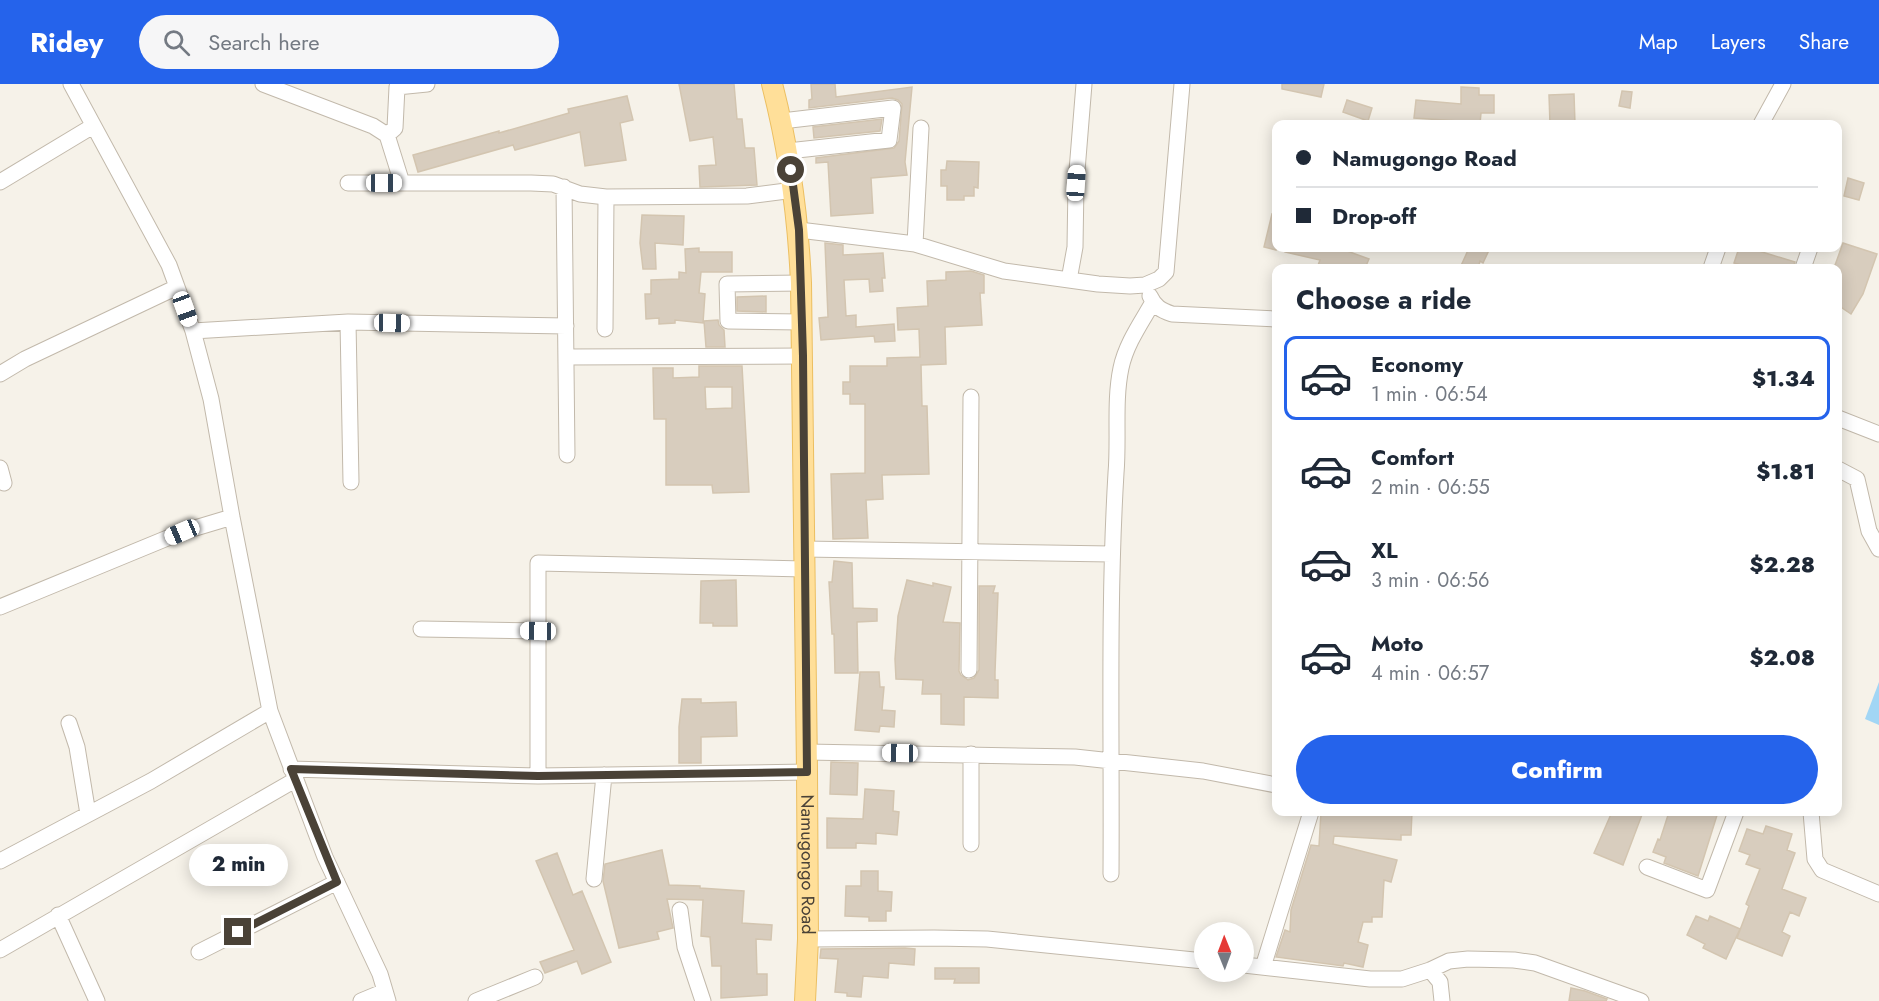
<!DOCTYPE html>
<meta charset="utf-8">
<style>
body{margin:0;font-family:Jost,sans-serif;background:#f6f6f7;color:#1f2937;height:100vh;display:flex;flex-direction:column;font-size:22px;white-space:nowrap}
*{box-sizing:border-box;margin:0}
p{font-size:20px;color:#747a83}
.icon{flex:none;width:33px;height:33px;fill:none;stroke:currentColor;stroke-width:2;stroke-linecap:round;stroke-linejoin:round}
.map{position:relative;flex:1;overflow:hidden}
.details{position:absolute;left:1272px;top:180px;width:570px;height:552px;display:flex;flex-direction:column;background:#fff;border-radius:12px;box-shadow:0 3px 15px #0003}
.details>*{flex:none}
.top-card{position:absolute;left:1272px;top:36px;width:570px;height:132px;border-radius:12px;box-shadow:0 3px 15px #0003;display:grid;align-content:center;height:132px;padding:0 24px;background:#fff}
.needle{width:39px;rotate:359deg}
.controls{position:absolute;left:1194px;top:838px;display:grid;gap:12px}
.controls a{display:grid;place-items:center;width:60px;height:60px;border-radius:50%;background:#fff;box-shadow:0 3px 15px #0003;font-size:30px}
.end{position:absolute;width:27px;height:27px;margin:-14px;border:8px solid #4a4237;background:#fff;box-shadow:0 0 0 3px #fff}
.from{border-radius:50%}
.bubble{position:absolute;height:42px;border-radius:21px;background:#fff;box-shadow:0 3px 15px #0003;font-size:20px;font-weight:800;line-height:42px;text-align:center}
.car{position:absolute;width:18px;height:36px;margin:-18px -9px;border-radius:8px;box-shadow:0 0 4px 2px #0007;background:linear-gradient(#fff 24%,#345 0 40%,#fff 0 76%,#345 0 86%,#fff 0)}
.top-card b{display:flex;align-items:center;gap:21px;height:57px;font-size:22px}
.top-card b+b{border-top:2px solid #e0e1e3}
.top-card i{width:15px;height:15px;background:#1f2937}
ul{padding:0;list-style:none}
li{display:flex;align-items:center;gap:18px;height:84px;margin:0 12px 9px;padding:0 12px;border:3px solid transparent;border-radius:12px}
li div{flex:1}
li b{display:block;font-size:22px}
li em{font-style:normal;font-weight:800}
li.selected{border-color:#2563eb}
li>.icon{width:54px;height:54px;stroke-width:1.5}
h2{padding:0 24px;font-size:27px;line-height:72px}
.primary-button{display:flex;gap:12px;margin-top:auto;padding:12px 24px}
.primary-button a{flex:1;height:69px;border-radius:36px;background:#2563eb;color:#fff;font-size:24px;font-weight:800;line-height:69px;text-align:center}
header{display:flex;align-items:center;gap:36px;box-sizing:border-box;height:84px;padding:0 30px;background:#2563eb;color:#fff}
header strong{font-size:28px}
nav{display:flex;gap:33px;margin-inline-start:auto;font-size:21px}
.search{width:420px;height:54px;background:#f6f6f7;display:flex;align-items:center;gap:15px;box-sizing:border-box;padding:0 21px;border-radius:33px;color:#747a83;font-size:22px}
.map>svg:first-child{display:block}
</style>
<header>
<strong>Ridey</strong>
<div class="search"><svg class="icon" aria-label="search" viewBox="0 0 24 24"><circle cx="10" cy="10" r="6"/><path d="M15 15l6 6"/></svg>Search here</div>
<nav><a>Map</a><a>Layers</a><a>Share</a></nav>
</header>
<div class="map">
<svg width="1879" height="917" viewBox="0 0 1879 917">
<rect width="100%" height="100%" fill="#f6f2e9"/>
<path fill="#a2d6f5" d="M 1879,598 L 1879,641 L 1865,635 Z"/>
<path fill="#d8cdbe" stroke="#d3c5b0" stroke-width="1.5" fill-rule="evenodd" d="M 679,0 L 734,0 L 737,35 L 742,35 L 745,64 L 754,64 L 757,101 L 700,103 L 699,82 L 716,81 L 713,53 L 690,57 Z
M 811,0 L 835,0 L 836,13 L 912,3 L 905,78 L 907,91 L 871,94 L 873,129 L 831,132 L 828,78 L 816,79 L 816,74 L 894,64 L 899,57 L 902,20 L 898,16 L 892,14 L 809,24 L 809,16 L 812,15 Z
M 1282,0 L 1324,0 L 1321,13 L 1282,5 Z
M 1461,3 L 1479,4 L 1479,11 L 1494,11 L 1494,29 L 1481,29 L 1480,40 L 1458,40 L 1458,37 L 1414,34 L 1416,16 L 1461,20 Z
M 1622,7 L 1632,8 L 1630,24 L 1619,22 Z
M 1574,10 L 1575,40 L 1550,40 L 1549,11 Z
M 627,12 L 633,36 L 620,39 L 626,76 L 585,82 L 580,48 L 515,66 L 513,61 L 418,88 L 413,71 L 499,47 L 499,49 L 569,29 L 568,25 Z
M 1347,16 L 1372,24 L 1368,37 L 1343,28 Z
M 882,35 L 880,47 L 814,54 L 813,43 Z
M 947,77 L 979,78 L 978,104 L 974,103 L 974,112 L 964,112 L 964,116 L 947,116 L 947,102 L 941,102 L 941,86 L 946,86 Z
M 1848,94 L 1864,99 L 1859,116 L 1844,112 Z
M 1272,130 L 1276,131 L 1276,166 L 1264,163 Z
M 642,131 L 684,132 L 683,161 L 655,159 L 656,185 L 643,185 L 640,159 Z
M 825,159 L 843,161 L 843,171 L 883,169 L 885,194 L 882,194 L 883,207 L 870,208 L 869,195 L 844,196 L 846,232 L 856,231 L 856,243 L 894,240 L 895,257 L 875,258 L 874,252 L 821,256 L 819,234 L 828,233 Z
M 1843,159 L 1877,170 L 1863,210 L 1851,230 L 1838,221 L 1838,184 L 1834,184 Z
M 699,164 L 699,168 L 732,168 L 732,188 L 701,188 L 699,209 L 705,210 L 703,239 L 675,236 L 675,239 L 659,240 L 659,234 L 646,235 L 645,210 L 651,210 L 651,196 L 679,195 L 679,188 L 686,189 L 685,165 Z
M 1286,164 L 1339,164 L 1369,175 L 1365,184 L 1317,184 L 1320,176 L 1285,168 Z
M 1469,164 L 1490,164 L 1483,179 L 1480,177 L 1478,184 L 1460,184 Z
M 1739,164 L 1749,164 L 1795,178 L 1793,184 L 1751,184 L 1734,179 Z
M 971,187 L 984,191 L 984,209 L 980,209 L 982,241 L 945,243 L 946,280 L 921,281 L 922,322 L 927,322 L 929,390 L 882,391 L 883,415 L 866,416 L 868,454 L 833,455 L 831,390 L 865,389 L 865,320 L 850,320 L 850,310 L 843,310 L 843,298 L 850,298 L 850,282 L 887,282 L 887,274 L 920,273 L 919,245 L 898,246 L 897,224 L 928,222 L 927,197 L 946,196 L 946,188 Z
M 766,212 L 766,228 L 737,227 L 737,213 Z
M 718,236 L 719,241 L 724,246 L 725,263 L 706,263 L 704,237 Z
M 699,282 L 742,282 L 749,408 L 713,409 L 712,401 L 666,401 L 666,335 L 654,335 L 653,284 L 673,284 L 673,294 L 699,293 ZM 705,303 L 732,303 L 732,324 L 706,325 Z
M 834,477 L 852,479 L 853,524 L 877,525 L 877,537 L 857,538 L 858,589 L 835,589 L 834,550 L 832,550 L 829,498 L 832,498 Z
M 736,496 L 737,542 L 713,542 L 713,539 L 700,539 L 701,497 Z
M 907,496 L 933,502 L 933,499 L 951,503 L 943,538 L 960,539 L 959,587 L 961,591 L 968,596 L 974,594 L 979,586 L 979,502 L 995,502 L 993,509 L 998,509 L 995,588 L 995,596 L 998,596 L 998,614 L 964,613 L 964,641 L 941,640 L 941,610 L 922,610 L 923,596 L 896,595 L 895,575 L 898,532 Z
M 860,588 L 879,588 L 880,603 L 884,603 L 882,626 L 895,627 L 894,643 L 880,642 L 879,648 L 855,646 Z
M 682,615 L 701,615 L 701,619 L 736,618 L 737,652 L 701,653 L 701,679 L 679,679 L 679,643 Z
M 831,678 L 858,679 L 857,711 L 830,710 Z
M 865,705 L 894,707 L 893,727 L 899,728 L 897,751 L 876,749 L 876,760 L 856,759 L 856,764 L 827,764 L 827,734 L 863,735 Z
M 1321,728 L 1412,728 L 1411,751 L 1401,751 L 1401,756 L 1334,752 L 1333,760 L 1397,776 L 1391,798 L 1384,796 L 1382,833 L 1372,833 L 1372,838 L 1363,838 L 1358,858 L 1368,861 L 1363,883 L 1344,879 L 1343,882 L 1276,873 L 1285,846 L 1290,848 L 1291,826 L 1311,761 L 1319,762 Z
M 1612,728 L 1643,728 L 1623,781 L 1594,769 Z
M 1669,728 L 1718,728 L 1698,792 L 1664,779 L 1666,773 L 1653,768 L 1658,755 L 1660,756 Z
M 1766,742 L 1792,750 L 1787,766 L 1795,769 L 1782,805 L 1806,814 L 1799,832 L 1790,828 L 1782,848 L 1790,852 L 1782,872 L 1737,854 L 1749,822 L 1746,820 L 1760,785 L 1746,780 L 1750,771 L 1739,767 L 1747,745 L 1763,750 Z
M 662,766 L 669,801 L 700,802 L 700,804 L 744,807 L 742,839 L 772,841 L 771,856 L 756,855 L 757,890 L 767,890 L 767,911 L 721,914 L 721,882 L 712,882 L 710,853 L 701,852 L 703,816 L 667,815 L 673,844 L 657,848 L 659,855 L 619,864 L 603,797 L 605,780 Z
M 557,769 L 573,811 L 582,807 L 611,878 L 582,890 L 577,877 L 545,889 L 540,878 L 574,866 L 536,777 Z
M 861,787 L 878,787 L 878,807 L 892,808 L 891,827 L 886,827 L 886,837 L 869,837 L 869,833 L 845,832 L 846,802 L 861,802 Z
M 1696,832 L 1708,837 L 1710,832 L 1740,845 L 1726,875 L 1703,864 L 1705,860 L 1687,851 Z
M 905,864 L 915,865 L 914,881 L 889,879 L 888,894 L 863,892 L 861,913 L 847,912 L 847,909 L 835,908 L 838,875 L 820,874 L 821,865 Z
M 935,884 L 979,884 L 979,899 L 954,899 L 955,895 L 935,895 Z
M 1571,904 L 1585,907 L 1607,915 L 1606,917 L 1569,917 Z"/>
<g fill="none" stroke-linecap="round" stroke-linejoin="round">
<g stroke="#c2b9ab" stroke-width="17">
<path id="minor" d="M 71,0 L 169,181 L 193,247 L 211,315 L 232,433 L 270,627 L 325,773 L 380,890 L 388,917
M 263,0 L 373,42 L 387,51 L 402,99
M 782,37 L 893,24 L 889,56 L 788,67
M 1761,40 L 1783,0
M 387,51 L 395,44 L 397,3 L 427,0
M 0,98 L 93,42
M 348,99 L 531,99 L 553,100 L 580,110 L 606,113 L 747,112 L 794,106
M 564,103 L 567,371
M 799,146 L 915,160 L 1004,187 L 1098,200 L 1130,202 L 1145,201 L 1159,195 L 1166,188 L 1182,0
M 915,160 L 921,44
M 1711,184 L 1718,164
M 1803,184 L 1810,164
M 1069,196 L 1075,163 L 1076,99 L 1084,0
M 801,199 L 727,200 L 728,237 L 802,238
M 1150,212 C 1155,223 1161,226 1172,230 L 1276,235
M 348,238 L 351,398
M 605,245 L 606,113
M 193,247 L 348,238 L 566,242
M 566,273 L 803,272
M 0,290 L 25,275 L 177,203
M 1838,334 L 1879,350
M 0,384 L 4,399
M 1838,385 L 1857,395 L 1869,447 L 1879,465
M 804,465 L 1111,470
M 0,523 L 182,448 L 232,433
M 421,545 L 538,547
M 969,586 L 971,313
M 69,639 L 77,663 L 88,730
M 807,668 L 1075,673 L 1203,687 L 1276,701
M 971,670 L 971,760
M 291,685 L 538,692 L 807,688
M 538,692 L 538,479 L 804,485
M 1811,728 L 1815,775 L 1822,786 L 1879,810
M 0,777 L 151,697 L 270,627
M 1647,783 L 1707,806 L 1736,728
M 1111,790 C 1112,656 1108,522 1116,389 C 1119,354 1114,317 1121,284 C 1126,260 1141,239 1153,218
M 594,795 L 604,691
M 680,826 L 685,863 L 703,917
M 58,831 L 97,917
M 808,855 L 934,854 L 987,855 L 1204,877
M 0,866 L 295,696
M 199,868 L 337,798
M 1244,881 L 1370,895 L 1402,895 L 1430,886 L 1449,877 L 1468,875 L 1514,876 L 1535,879 L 1641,917
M 1263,883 L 1311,728
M 1430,886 L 1440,898 L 1442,917
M 361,917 L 385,907
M 476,917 L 535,893"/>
</g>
<g stroke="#ecbf61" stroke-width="22">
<g id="major">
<path id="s1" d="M 772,0 C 789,66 798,131 801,199 L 807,688 L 808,855 L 805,917"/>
</g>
</g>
<use href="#minor" stroke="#fff" stroke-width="15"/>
<use href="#major" stroke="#ffdf99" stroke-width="20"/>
</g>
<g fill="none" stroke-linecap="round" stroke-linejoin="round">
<path stroke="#4a4237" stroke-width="8" d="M 238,848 L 337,798 L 291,685 L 538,692 L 807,688 L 803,272 L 799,146 L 791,86"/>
</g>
<g text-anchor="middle" stroke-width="4.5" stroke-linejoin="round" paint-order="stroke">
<g font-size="18" fill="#4a4237" stroke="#fff">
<text dy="6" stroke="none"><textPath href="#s1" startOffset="783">Namugongo Road</textPath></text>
</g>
</g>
</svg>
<div class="controls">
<a><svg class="needle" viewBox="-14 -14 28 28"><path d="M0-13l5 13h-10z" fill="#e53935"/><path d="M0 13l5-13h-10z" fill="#747a83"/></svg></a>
</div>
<i class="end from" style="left:791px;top:86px"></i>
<i class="end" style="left:238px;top:848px"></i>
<div class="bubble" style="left:189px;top:760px;width:99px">2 min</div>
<i class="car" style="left:384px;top:99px;rotate:90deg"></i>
<i class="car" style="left:1076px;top:99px;rotate:4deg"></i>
<i class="car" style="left:185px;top:225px;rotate:160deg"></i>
<i class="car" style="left:392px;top:239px;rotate:91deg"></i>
<i class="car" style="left:182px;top:448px;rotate:247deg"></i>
<i class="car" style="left:538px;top:547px;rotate:271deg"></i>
<i class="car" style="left:900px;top:669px;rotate:271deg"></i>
<div class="top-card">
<b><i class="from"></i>Namugongo Road</b>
<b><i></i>Drop-off</b>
</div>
<section class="details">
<h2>Choose a ride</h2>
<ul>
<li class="selected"><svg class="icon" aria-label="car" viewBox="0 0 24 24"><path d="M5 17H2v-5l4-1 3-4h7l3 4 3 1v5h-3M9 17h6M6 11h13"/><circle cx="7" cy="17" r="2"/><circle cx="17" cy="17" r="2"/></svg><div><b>Economy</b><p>1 min · 06:54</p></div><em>$1.34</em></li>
<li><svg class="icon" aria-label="car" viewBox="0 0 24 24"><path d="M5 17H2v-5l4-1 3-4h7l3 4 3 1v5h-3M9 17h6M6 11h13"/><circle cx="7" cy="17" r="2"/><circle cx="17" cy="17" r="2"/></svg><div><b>Comfort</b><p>2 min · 06:55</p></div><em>$1.81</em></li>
<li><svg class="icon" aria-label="car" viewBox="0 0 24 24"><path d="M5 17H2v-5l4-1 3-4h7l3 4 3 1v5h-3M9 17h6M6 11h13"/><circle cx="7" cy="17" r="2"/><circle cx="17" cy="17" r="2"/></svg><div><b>XL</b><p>3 min · 06:56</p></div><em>$2.28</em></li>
<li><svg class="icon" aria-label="car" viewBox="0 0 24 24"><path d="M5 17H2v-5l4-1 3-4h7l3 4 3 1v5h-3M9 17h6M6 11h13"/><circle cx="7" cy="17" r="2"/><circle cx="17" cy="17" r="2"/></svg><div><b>Moto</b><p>4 min · 06:57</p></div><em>$2.08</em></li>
</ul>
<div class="primary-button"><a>Confirm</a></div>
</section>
</div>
